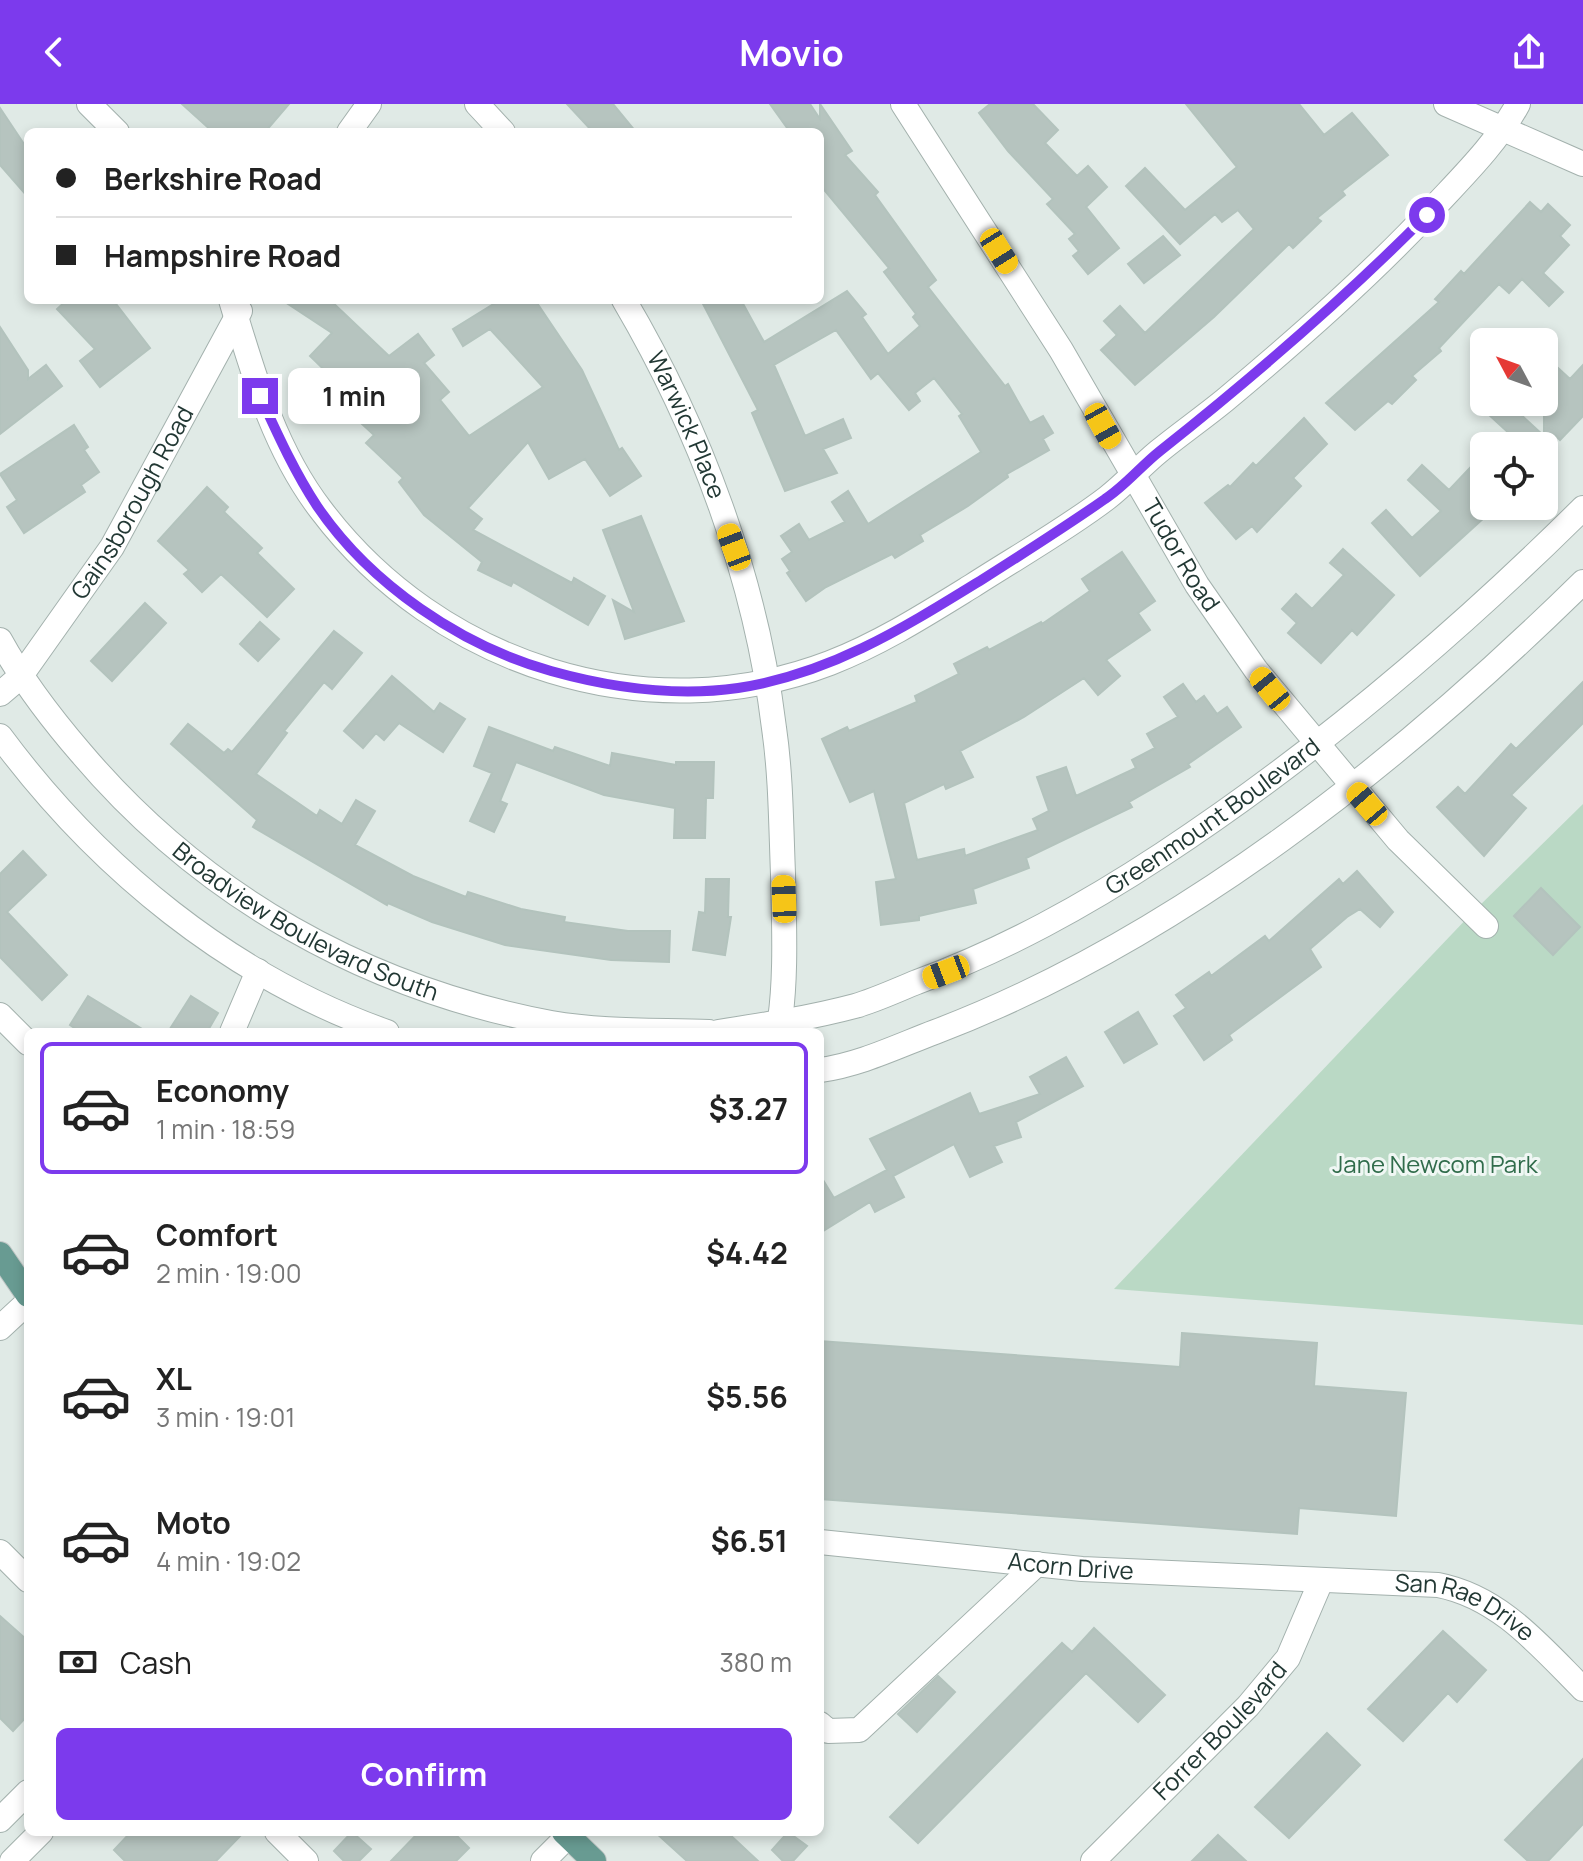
<!DOCTYPE html>
<meta charset="utf-8">
<style>
body{margin:0;font-family:Manrope,sans-serif;background:#f6f6f6;color:#222;height:100vh;display:flex;flex-direction:column;font-size:30px;white-space:nowrap}
*{box-sizing:border-box;margin:0}
p{font-size:26px;color:#767676}
.icon{flex:none;width:44px;height:44px;fill:none;stroke:currentColor;stroke-width:2;stroke-linecap:round;stroke-linejoin:round}
.map{position:relative;flex:1;overflow:hidden}
.details{position:absolute;left:24px;top:924px;width:800px;height:808px;display:flex;flex-direction:column;background:#fff;border-radius:12px;box-shadow:0 4px 12px #0003}
.details>*{flex:none}
.hud{position:absolute;left:24px;top:24px;width:800px;height:176px;border-radius:12px;box-shadow:0 4px 12px #0003;display:grid;align-content:center;height:176px;padding:0 32px;background:#fff}
.needle{width:52px;rotate:311deg}
.controls{position:absolute;left:1470px;top:224px;display:grid;gap:16px}
.controls a{display:grid;place-items:center;width:88px;height:88px;border-radius:12px;background:#fff;box-shadow:0 4px 12px #0003;font-size:40px}
.end{position:absolute;width:36px;height:36px;margin:-18px;border:10px solid #7c3aed;background:#fff;box-shadow:0 0 0 4px #fff}
.from{border-radius:50%}
.bubble{position:absolute;height:56px;border-radius:12px;background:#fff;box-shadow:0 4px 12px #0003;font-size:26px;font-weight:700;line-height:56px;text-align:center}
.car{position:absolute;width:24px;height:48px;margin:-24px -12px;border-radius:10px;box-shadow:0 0 6px 2px #0007;background:linear-gradient(#f5c518 24%,#345 0 40%,#f5c518 0 76%,#345 0 86%,#f5c518 0)}
.hud b{display:flex;align-items:center;gap:28px;height:76px;font-size:30px}
.hud b+b{border-top:2px solid #e0e0e0}
.hud i{width:20px;height:20px;background:#222}
ul{padding:14px 0 0;list-style:none}
li{display:flex;align-items:center;gap:24px;height:132px;margin:0 16px 12px;padding:0 16px;border:4px solid transparent;border-radius:12px}
li div{flex:1}
li b{display:block;font-size:30px}
li em{font-style:normal;font-weight:700}
li.selected{border-color:#7c3aed}
li>.icon{width:72px;height:72px;stroke-width:1.5}
.pay{display:flex;align-items:center;gap:20px;height:88px;padding:0 32px;font-size:30px}
.pay p{margin-inline-start:auto}
.action{display:flex;gap:16px;margin-top:auto;padding:16px 32px}
.action a{flex:1;height:92px;border-radius:12px;background:#7c3aed;color:#fff;font-size:32px;font-weight:700;line-height:92px;text-align:center}
header{display:flex;justify-content:space-between;align-items:center;height:104px;padding:0 32px;background:#7c3aed;color:#fff;font-size:36px;font-weight:700}
.map>svg:first-child{display:block}
</style>
<header><svg class="icon" aria-label="back" viewBox="0 0 24 24"><path d="M15 5l-7 7 7 7"/></svg>Movio<svg class="icon" aria-label="share" viewBox="0 0 24 24"><path d="M12 15V3M7 8l5-5 5 5M5 13v7h14v-7"/></svg></header>
<div class="map">
<svg width="1583" height="1757" viewBox="0 0 1583 1757">
<rect width="100%" height="100%" fill="#e0eae6"/>
<path fill="#bad9c5" d="M 1583,700 L 1583,1221 L 1114,1185 L 1472,809 Z"/>
<path fill="#b6c4bf" stroke="#b3c3bd" stroke-width="2" d="M 182,0 L 289,0 L 265,28 L 213,28 Z
M 567,0 L 613,0 L 636,28 L 593,28 Z
M 770,0 L 810,0 L 820,15 L 820,0 L 852,47 L 845,51 L 878,88 L 875,91 L 936,176 L 928,183 L 1005,282 L 1008,280 L 1030,319 L 1043,312 L 1053,329 L 1043,335 L 1049,346 L 1007,370 L 1008,373 L 968,402 L 920,431 L 923,437 L 895,454 L 892,450 L 826,483 L 806,497 L 787,469 L 790,467 L 782,455 L 792,448 L 781,432 L 799,420 L 809,436 L 845,418 L 832,398 L 848,387 L 868,420 L 981,348 L 959,312 L 962,310 L 934,274 L 915,289 L 920,297 L 909,306 L 878,269 L 871,275 L 836,226 L 774,261 L 805,332 L 843,315 L 851,334 L 823,345 L 837,369 L 785,387 L 752,309 L 758,306 L 701,196 L 741,196 L 764,238 L 847,187 L 866,210 L 862,213 L 888,250 L 920,222 L 913,213 L 916,210 L 884,168 L 889,164 L 820,81 L 820,28 L 790,28 Z
M 990,0 L 1033,0 L 1058,26 L 1045,39 L 1077,72 L 1088,62 L 1107,83 L 1086,103 L 1119,144 L 1088,170 L 1073,152 L 1079,147 L 1069,135 L 1075,130 L 1047,100 L 1053,95 L 1008,47 L 979,9 Z
M 1186,0 L 1299,0 L 1324,31 L 1352,9 L 1388,51 L 1342,87 L 1345,91 L 1317,114 L 1321,117 L 1293,144 L 1289,140 L 1214,213 L 1135,281 L 1101,246 L 1117,231 L 1104,217 L 1120,202 L 1145,229 L 1254,125 L 1238,106 L 1222,118 L 1215,110 L 1180,140 L 1126,82 L 1145,64 L 1185,106 L 1237,63 Z
M 0,4 L 28,46 L 28,93 L 0,61 Z
M 1530,98 L 1541,108 L 1548,100 L 1570,121 L 1560,132 L 1569,141 L 1543,169 L 1563,188 L 1549,202 L 1522,175 L 1509,189 L 1499,180 L 1439,244 L 1441,247 L 1412,272 L 1416,276 L 1392,300 L 1388,297 L 1355,326 L 1326,299 L 1439,198 L 1435,195 L 1461,167 L 1464,170 Z
M 1163,132 L 1180,151 L 1144,179 L 1128,160 Z
M 67,196 L 113,196 L 150,244 L 100,283 L 80,257 L 95,245 L 57,205 Z
M 282,196 L 330,196 L 389,252 L 418,230 L 434,251 L 424,259 L 449,288 L 440,296 L 469,332 L 543,283 L 490,225 L 463,242 L 453,225 L 500,196 L 535,196 L 582,266 L 619,346 L 622,344 L 641,372 L 610,392 L 585,355 L 549,375 L 528,338 L 468,404 L 482,415 L 473,426 L 572,479 L 574,474 L 605,492 L 588,521 L 513,478 L 511,482 L 478,466 L 482,458 L 424,411 L 399,378 L 403,374 L 366,339 L 374,331 L 336,296 L 345,286 L 310,252 L 332,229 Z
M 0,223 L 28,266 L 28,275 L 46,261 L 62,282 L 0,330 Z
M 1544,251 L 1570,275 L 1583,261 L 1583,312 L 1560,336 L 1556,332 L 1551,338 L 1555,342 L 1544,345 L 1523,342 L 1475,298 L 1507,298 L 1544,332 Z
M 1304,314 L 1327,340 L 1293,374 L 1301,382 L 1257,428 L 1252,422 L 1236,435 L 1205,399 L 1228,381 L 1230,383 L 1253,359 L 1256,362 Z
M 74,321 L 88,343 L 84,346 L 99,368 L 81,381 L 85,388 L 24,429 L 7,403 L 17,396 L 0,370 Z
M 1484,349 L 1484,402 L 1497,402 L 1420,472 L 1372,419 L 1386,406 L 1412,434 L 1441,407 L 1408,376 L 1422,361 L 1449,386 Z
M 207,383 L 228,403 L 224,408 L 262,444 L 257,449 L 294,485 L 267,513 L 221,470 L 202,488 L 184,470 L 189,466 L 158,437 Z
M 641,412 L 684,517 L 625,535 L 613,496 L 634,508 L 603,426 Z
M 1343,445 L 1394,491 L 1357,531 L 1352,526 L 1321,559 L 1288,529 L 1297,519 L 1282,505 L 1296,490 L 1312,505 L 1344,471 L 1330,459 Z
M 1122,448 L 1155,497 L 1138,509 L 1150,526 L 1106,556 L 1120,572 L 1098,591 L 1084,574 L 1024,613 L 960,647 L 973,673 L 946,685 L 944,680 L 904,699 L 917,756 L 964,745 L 965,752 L 1038,726 L 1033,715 L 1049,707 L 1037,673 L 1066,663 L 1076,692 L 1136,664 L 1132,656 L 1155,644 L 1147,630 L 1178,613 L 1164,593 L 1183,580 L 1196,598 L 1204,592 L 1217,610 L 1227,603 L 1241,623 L 1188,660 L 1190,663 L 1129,698 L 1132,703 L 1026,754 L 1029,764 L 973,785 L 976,799 L 919,812 L 919,816 L 881,821 L 876,778 L 896,775 L 874,687 L 850,698 L 822,635 L 847,623 L 849,627 L 917,598 L 915,592 L 959,570 L 954,560 L 987,543 L 989,546 L 1041,518 L 1042,520 L 1090,487 L 1082,475 Z
M 145,499 L 166,519 L 112,577 L 91,557 Z
M 260,518 L 279,535 L 258,557 L 240,540 Z
M 334,527 L 362,549 L 332,585 L 324,578 L 284,627 L 287,629 L 256,670 L 317,712 L 320,706 L 342,720 L 356,696 L 375,707 L 355,741 L 413,772 L 466,793 L 468,788 L 521,805 L 565,813 L 564,818 L 628,827 L 670,827 L 669,858 L 611,856 L 505,841 L 432,818 L 388,799 L 387,801 L 253,723 L 257,716 L 171,640 L 188,620 L 224,649 L 228,645 L 232,648 Z
M 392,572 L 434,608 L 440,599 L 465,615 L 443,648 L 399,619 L 384,636 L 376,629 L 363,644 L 344,627 Z
M 1583,578 L 1583,619 L 1511,691 L 1526,704 L 1484,752 L 1437,703 L 1458,683 L 1465,690 L 1511,640 L 1516,645 Z
M 489,623 L 553,647 L 555,643 L 610,662 L 612,649 L 676,661 L 676,658 L 714,658 L 713,694 L 706,694 L 705,734 L 674,734 L 675,704 L 604,691 L 516,658 L 500,697 L 507,700 L 494,728 L 470,717 L 492,669 L 474,662 Z
M 23,747 L 46,771 L 7,808 L 67,871 L 42,896 L 0,853 L 0,770 Z
M 1357,767 L 1393,808 L 1380,823 L 1360,805 L 1347,813 L 1310,845 L 1321,863 L 1229,931 L 1232,936 L 1204,956 L 1174,912 L 1186,904 L 1176,891 L 1209,868 L 1211,872 L 1265,832 L 1269,837 L 1339,775 L 1343,780 Z
M 706,775 L 729,775 L 728,813 L 731,813 L 725,851 L 693,846 L 699,808 L 705,809 Z
M 1541,784 L 1580,823 L 1553,851 L 1514,812 Z
M 88,892 L 147,928 L 80,928 L 70,921 Z
M 191,892 L 218,909 L 207,928 L 168,928 Z
M 1138,908 L 1157,940 L 1124,959 L 1105,928 Z
M 1066,953 L 1083,982 L 1016,1018 L 1021,1033 L 994,1042 L 1002,1058 L 970,1073 L 954,1040 L 893,1072 L 904,1093 L 875,1108 L 870,1098 L 820,1129 L 820,1071 L 834,1094 L 887,1066 L 870,1035 L 970,989 L 979,1010 L 1040,990 L 1030,973 Z
M 1182,1229 L 1317,1239 L 1314,1282 L 1406,1289 L 1396,1412 L 1299,1404 L 1297,1430 L 820,1395 L 820,1237 L 1180,1263 Z
M 0,1512 L 28,1537 L 28,1611 L 13,1627 L 0,1614 Z
M 1094,1524 L 1165,1591 L 1138,1618 L 1086,1569 L 918,1739 L 890,1713 L 1062,1539 L 1072,1548 Z
M 1443,1527 L 1486,1566 L 1457,1598 L 1448,1589 L 1403,1637 L 1368,1605 Z
M 938,1572 L 955,1588 L 917,1628 L 898,1610 Z
M 1327,1629 L 1360,1661 L 1289,1734 L 1255,1703 Z
M 1583,1655 L 1583,1720 L 1548,1757 L 1528,1757 L 1505,1736 Z
M 131,1728 L 244,1728 L 216,1757 L 125,1757 L 114,1746 Z
M 352,1728 L 371,1745 L 359,1757 L 344,1757 L 334,1747 Z
M 419,1728 L 453,1728 L 469,1744 L 456,1757 L 391,1757 Z
M 655,1728 L 727,1728 L 758,1757 L 687,1757 Z
M 788,1728 L 807,1742 L 793,1757 L 783,1757 L 772,1746 Z
M 1218,1731 L 1246,1757 L 1192,1757 Z"/>
<g fill="none" stroke-linecap="round" stroke-linejoin="round">
<g stroke="#a3b1ad" stroke-width="26">
<g id="minor">
<path d="M 89,0 L 117,28"/>
<path d="M 477,0 L 503,28"/>
<path id="s1" d="M 903,0 L 1061,246 L 1197,481 L 1256,566 L 1398,736 L 1486,822"/>
<path d="M 1446,0 L 1583,60"/>
<path d="M 349,28 L 369,0"/>
<path d="M 231,196 C 253,269 274,345 321,406 C 438,561 647,629 830,559 C 881,539 925,511 972,482 C 1017,453 1065,426 1107,394 C 1125,380 1141,362 1158,348 C 1180,330 1203,314 1225,296 C 1299,234 1372,170 1438,99 C 1466,69 1498,37 1518,0"/>
<path id="s2" d="M 624,196 C 700,325 756,475 774,624 C 781,672 781,721 783,770 C 784,818 787,881 778,928"/>
<path id="s3" d="M 0,536 C 23,578 50,613 81,649 C 203,793 366,884 551,919 C 602,928 657,926 709,928"/>
<path id="s4" d="M 0,590 L 20,573 L 112,443 L 240,207"/>
<path d="M 0,632 C 98,764 231,873 387,928"/>
<path d="M 0,911 L 28,939"/>
<path d="M 232,928 L 258,867"/>
<path id="s5" d="M 718,928 C 764,921 810,914 855,902 C 876,896 897,886 917,878 C 1006,845 1084,802 1163,750 C 1316,649 1453,533 1583,404"/>
<path d="M 820,966 C 859,961 898,942 935,928 C 1175,837 1401,657 1583,478"/>
<path d="M 0,1224 L 28,1198"/>
<path id="s6" d="M 820,1438 L 1082,1465 L 1438,1481 C 1500,1493 1540,1542 1583,1585"/>
<path d="M 0,1448 L 28,1476"/>
<path d="M 820,1620 L 828,1627 L 859,1626 L 1037,1460"/>
<path d="M 0,1716 L 28,1688"/>
<path d="M 277,1728 L 306,1757"/>
<path d="M 12,1757 L 41,1728"/>
<path d="M 543,1757 L 572,1728"/>
<path id="s7" d="M 1093,1757 L 1248,1602 L 1288,1554 L 1321,1477"/>
</g>
</g>
<g stroke="#c1c7c6" stroke-width="26">
<path id="major" d="M 0,1150 L 28,1191
M 564,1728 L 594,1757"/>
</g>
<use href="#minor" stroke="#fff" stroke-width="24"/>
<use href="#major" stroke="#689b92" stroke-width="24"/>
</g>
<g fill="none" stroke-linecap="round" stroke-linejoin="round">
<path stroke="#7c3aed" stroke-width="10" d="M 260,292 C 277,329 294,367 317,402 C 370,480 461,542 551,567 C 612,584 675,593 738,584 C 831,570 905,523 983,475 C 1024,449 1065,423 1105,395 C 1125,382 1141,362 1160,347 C 1253,273 1343,196 1427,111"/>
</g>
<g text-anchor="middle" stroke-width="6" stroke-linejoin="round" paint-order="stroke">
<g font-size="24" fill="#223834" stroke="#f0f7f4">
<text dy="8" stroke="none"><textPath href="#s2" startOffset="140">Warwick Place</textPath></text>
<text dy="8" stroke="none"><textPath href="#s4" startOffset="234">Gainsborough Road</textPath></text>
<text dy="8" stroke="none"><textPath href="#s1" startOffset="530">Tudor Road</textPath></text>
<text dy="8" stroke="none"><textPath href="#s5" startOffset="546">Greenmount Boulevard</textPath></text>
<text dy="8" stroke="none"><textPath href="#s3" startOffset="424">Broadview Boulevard South</textPath></text>
<text dy="8" stroke="none"><textPath href="#s6" startOffset="252">Acorn Drive</textPath></text>
<text dy="8" stroke="none"><textPath href="#s6" startOffset="652">San Rae Drive</textPath></text>
<text dy="8" stroke="none"><textPath href="#s7" startOffset="182">Forrer Boulevard</textPath></text>
</g>
<g font-size="24" fill="#306c4b" stroke="#f0f7f4">
<text x="1435" y="1069">Jane Newcom Park</text>
</g>
</g>
</svg>
<div class="controls">
<a><svg class="needle" viewBox="-14 -14 28 28"><path d="M0-13l5 13h-10z" fill="#e53935"/><path d="M0 13l5-13h-10z" fill="#767676"/></svg></a>
<a><svg class="icon" aria-label="locate" viewBox="0 0 24 24"><circle cx="12" cy="12" r="6"/><path d="M12 2v4M12 18v4M2 12h4M18 12h4"/></svg></a>
</div>
<i class="end from" style="left:1427px;top:111px"></i>
<i class="end" style="left:260px;top:292px"></i>
<div class="bubble" style="left:288px;top:264px;width:132px">1 min</div>
<i class="car" style="left:999px;top:147px;rotate:148deg"></i>
<i class="car" style="left:1103px;top:322px;rotate:151deg"></i>
<i class="car" style="left:734px;top:443px;rotate:339deg"></i>
<i class="car" style="left:1270px;top:585px;rotate:321deg"></i>
<i class="car" style="left:1367px;top:700px;rotate:319deg"></i>
<i class="car" style="left:784px;top:795px;rotate:358deg"></i>
<i class="car" style="left:946px;top:868px;rotate:249deg"></i>
<div class="hud">
<b><i class="from"></i>Berkshire Road</b>
<b><i></i>Hampshire Road</b>
</div>
<section class="details">
<ul>
<li class="selected"><svg class="icon" aria-label="car" viewBox="0 0 24 24"><path d="M5 17H2v-5l4-1 3-4h7l3 4 3 1v5h-3M9 17h6M6 11h13"/><circle cx="7" cy="17" r="2"/><circle cx="17" cy="17" r="2"/></svg><div><b>Economy</b><p>1 min · 18:59</p></div><em>$3.27</em></li>
<li><svg class="icon" aria-label="car" viewBox="0 0 24 24"><path d="M5 17H2v-5l4-1 3-4h7l3 4 3 1v5h-3M9 17h6M6 11h13"/><circle cx="7" cy="17" r="2"/><circle cx="17" cy="17" r="2"/></svg><div><b>Comfort</b><p>2 min · 19:00</p></div><em>$4.42</em></li>
<li><svg class="icon" aria-label="car" viewBox="0 0 24 24"><path d="M5 17H2v-5l4-1 3-4h7l3 4 3 1v5h-3M9 17h6M6 11h13"/><circle cx="7" cy="17" r="2"/><circle cx="17" cy="17" r="2"/></svg><div><b>XL</b><p>3 min · 19:01</p></div><em>$5.56</em></li>
<li><svg class="icon" aria-label="car" viewBox="0 0 24 24"><path d="M5 17H2v-5l4-1 3-4h7l3 4 3 1v5h-3M9 17h6M6 11h13"/><circle cx="7" cy="17" r="2"/><circle cx="17" cy="17" r="2"/></svg><div><b>Moto</b><p>4 min · 19:02</p></div><em>$6.51</em></li>
</ul>
<div class="pay"><svg class="icon" aria-label="cash" viewBox="0 0 24 24"><path d="M3 7h18v10H3z"/><circle cx="12" cy="12" r="2"/></svg>Cash<p>380 m</p></div>
<div class="action"><a>Confirm</a></div>
</section>
</div>
